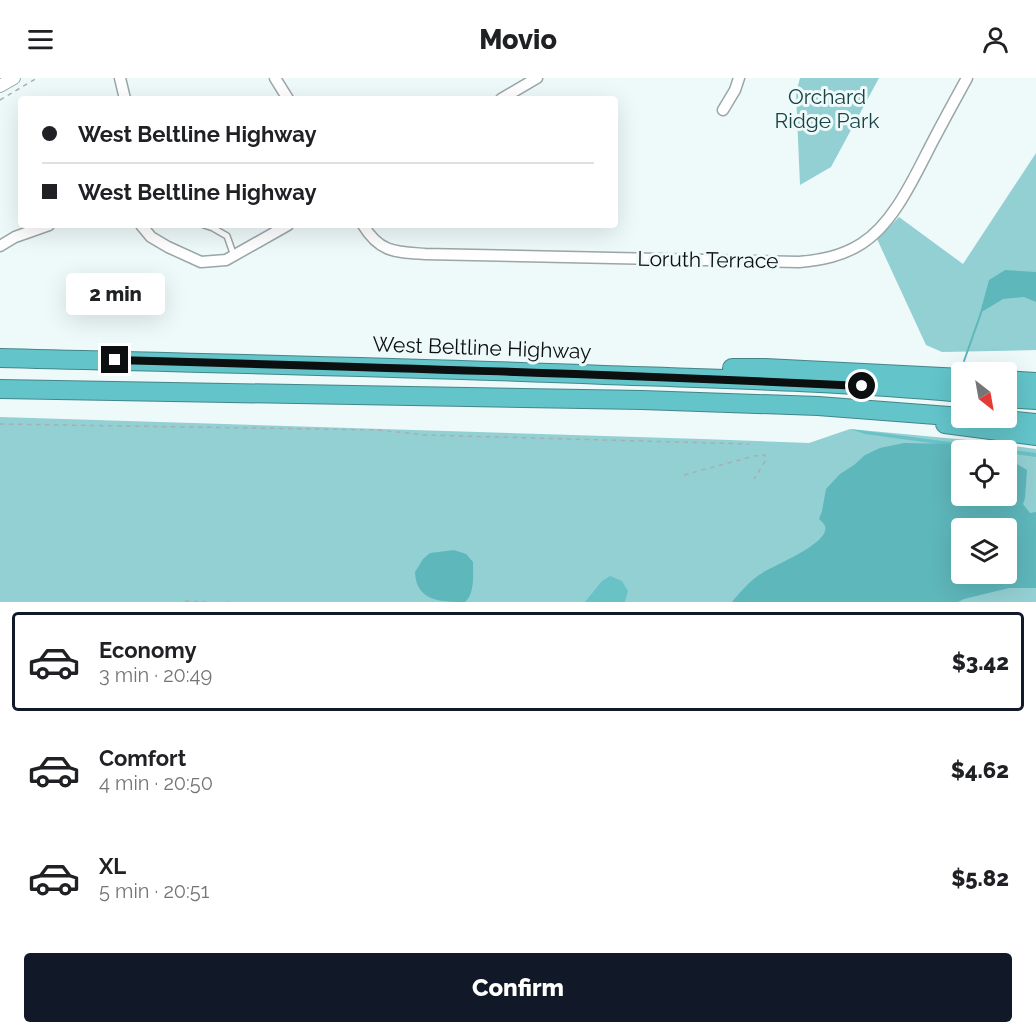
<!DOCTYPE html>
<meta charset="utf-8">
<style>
body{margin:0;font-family:Raleway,sans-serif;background:#f6f6f6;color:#202124;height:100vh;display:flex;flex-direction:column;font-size:22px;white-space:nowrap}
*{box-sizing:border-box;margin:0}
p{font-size:20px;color:#757577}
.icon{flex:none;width:33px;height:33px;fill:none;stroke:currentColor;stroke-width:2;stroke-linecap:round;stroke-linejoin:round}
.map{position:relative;height:524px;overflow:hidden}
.panel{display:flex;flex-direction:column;background:#fff;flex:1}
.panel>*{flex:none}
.top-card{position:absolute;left:18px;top:18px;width:600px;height:132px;border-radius:6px;box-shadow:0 6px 24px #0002;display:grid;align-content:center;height:132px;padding:0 24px;background:#fff}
.needle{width:39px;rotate:149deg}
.controls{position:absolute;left:951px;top:284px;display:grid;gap:12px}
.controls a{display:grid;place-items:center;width:66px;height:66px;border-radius:6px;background:#fff;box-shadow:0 6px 24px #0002;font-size:30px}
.end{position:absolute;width:27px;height:27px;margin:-14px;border:8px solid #0b0f0f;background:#fff;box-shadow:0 0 0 3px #fff}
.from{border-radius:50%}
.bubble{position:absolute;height:42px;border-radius:6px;background:#fff;box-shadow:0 6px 24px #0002;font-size:20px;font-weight:800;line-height:42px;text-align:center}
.top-card b{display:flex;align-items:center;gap:21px;height:57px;font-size:22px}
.top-card b+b{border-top:2px solid #e0e0e0}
.top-card i{width:15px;height:15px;background:#202124}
ul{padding:10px 0 0;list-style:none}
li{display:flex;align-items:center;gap:18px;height:99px;margin:0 12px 9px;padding:0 12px;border:3px solid transparent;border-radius:6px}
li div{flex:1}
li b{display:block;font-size:22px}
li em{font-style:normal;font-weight:800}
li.on{border-color:#111827}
li>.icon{width:54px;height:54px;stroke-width:1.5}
.button{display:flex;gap:12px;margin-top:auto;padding:12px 24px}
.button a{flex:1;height:69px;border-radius:6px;background:#111827;color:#fff;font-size:24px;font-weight:800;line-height:69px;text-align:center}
header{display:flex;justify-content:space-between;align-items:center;height:78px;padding:0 24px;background:#fff;font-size:27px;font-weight:800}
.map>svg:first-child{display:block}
</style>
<header><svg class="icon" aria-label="menu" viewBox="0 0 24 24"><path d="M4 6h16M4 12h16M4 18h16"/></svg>Movio<svg class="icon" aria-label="person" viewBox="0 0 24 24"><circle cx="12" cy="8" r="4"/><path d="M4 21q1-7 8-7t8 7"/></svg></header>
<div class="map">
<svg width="1036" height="524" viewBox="0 0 1036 524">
<rect width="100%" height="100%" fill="#eef9fa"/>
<path fill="#93d0d3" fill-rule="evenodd" d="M 800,0 L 879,0 L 831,89 L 800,107 L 796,15 Z
M 1036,75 L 1036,272 L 942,274 L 926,267 L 877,161 L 899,139 L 963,186 Z
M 0,339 L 702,361 L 809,365 L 850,351 L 978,363 L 1036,371 L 1036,524 L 0,524 ZM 962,372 L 1006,372 L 1006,417 L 962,417 ZM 962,450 L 1006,450 L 1006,495 L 962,495 Z"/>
<path fill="#69c2c6" d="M 850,351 L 1036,375 L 1036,379 L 1007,375 L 1006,372 L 982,372 L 865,356 Z
M 610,498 L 622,503 L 628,513 L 625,524 L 585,524 L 602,503 Z"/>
<path fill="#5eb7bb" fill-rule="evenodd" d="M 1005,192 L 1036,194 L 1036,224 L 1024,219 L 1003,221 L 980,235 L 989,202 Z
M 904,365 L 959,366 L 973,372 L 962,372 L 962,417 L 1006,417 L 1007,382 L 1012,383 L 1027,392 L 1025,420 L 1023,426 L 1030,435 L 1036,434 L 1036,510 L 1009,510 L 964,521 L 958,524 L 732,524 C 740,514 749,504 759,497 C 771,488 831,466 825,448 C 824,445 821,443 819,441 L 822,433 L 826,411 L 840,396 L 854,387 L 865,377 L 880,370 ZM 962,450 L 1006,450 L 1006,495 L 962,495 Z
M 454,472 L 466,476 L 473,484 C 473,496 475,516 465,524 C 442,524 416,524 415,494 L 423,481 L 430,475 Z"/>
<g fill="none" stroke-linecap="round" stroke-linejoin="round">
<path stroke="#5eb7bb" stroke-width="2" d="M 964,283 L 981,235"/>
<g stroke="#9ba6a6" stroke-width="8">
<path id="service" d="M 204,147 L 213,150 L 227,158 L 234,178"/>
</g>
<g stroke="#9ba6a6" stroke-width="13">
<path id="minor" d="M 120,0 L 125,21
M 275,0 L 288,21
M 501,21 L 537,0
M 723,32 L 735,12 L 739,0
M 141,147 L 151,159 L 168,169 L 201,184 L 226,182 L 288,147
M 363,147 C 380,175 396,174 425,176 L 799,184 C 822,182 842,178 861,166 C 895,145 916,95 934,61 C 945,40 956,20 967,0
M 0,168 L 15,159 L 49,147"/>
</g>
<g stroke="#9ba6a6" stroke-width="14">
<path id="tertiary" d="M 0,8 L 14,0"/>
</g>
<g stroke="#448589" stroke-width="20">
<path id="motorway" d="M 0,280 C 201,285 403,289 604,297 C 723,301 843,304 962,315
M 732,290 L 765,290 L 962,300
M 1006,302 L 1036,304
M 0,311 L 642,322 L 818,328 L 962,339
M 1006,320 L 1036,322
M 995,341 L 1036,345
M 945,346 L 1036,358"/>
</g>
<path stroke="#a7b0b1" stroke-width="1.5" stroke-dasharray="4.5 4.5" stroke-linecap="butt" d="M 0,22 L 37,0
M 0,346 L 379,352 L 424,357 L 749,366
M 684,397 L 754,378 L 765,377 L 766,382 L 754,401
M 185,523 L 206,524
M 227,524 L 229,524"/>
<use href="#service" stroke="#fff" stroke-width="5"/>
<use href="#minor" stroke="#fff" stroke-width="10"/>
<use href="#tertiary" stroke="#fff" stroke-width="12"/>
<use href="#motorway" stroke="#63c5ca" stroke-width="18"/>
</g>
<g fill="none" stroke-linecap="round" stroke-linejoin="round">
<path stroke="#0b0f0f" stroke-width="8" d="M 115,282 C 364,289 613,296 862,308"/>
</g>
<g text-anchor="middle" stroke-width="6" stroke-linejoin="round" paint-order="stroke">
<g font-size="21" fill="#194345" stroke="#eef9fa">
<text x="827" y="26">Orchard<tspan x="827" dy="24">Ridge Park</tspan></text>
</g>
<g font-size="21" fill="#0b0f0f" stroke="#eef9fa">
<text transform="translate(708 182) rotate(1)" y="7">Loruth Terrace</text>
<text transform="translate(482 270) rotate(2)" y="7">West Beltline Highway</text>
</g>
</g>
</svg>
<div class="controls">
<a><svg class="needle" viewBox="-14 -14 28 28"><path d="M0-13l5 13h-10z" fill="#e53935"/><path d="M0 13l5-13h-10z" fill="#757577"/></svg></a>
<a><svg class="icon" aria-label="locate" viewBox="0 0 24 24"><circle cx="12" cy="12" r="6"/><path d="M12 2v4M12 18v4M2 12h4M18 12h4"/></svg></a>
<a><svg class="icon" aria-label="layers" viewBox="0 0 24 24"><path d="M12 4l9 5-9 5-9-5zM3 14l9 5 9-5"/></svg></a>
</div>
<i class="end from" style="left:862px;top:308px"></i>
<i class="end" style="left:115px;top:282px"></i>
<div class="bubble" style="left:66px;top:195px;width:99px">2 min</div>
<div class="top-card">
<b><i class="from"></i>West Beltline Highway</b>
<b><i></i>West Beltline Highway</b>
</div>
</div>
<section class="panel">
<ul>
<li class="on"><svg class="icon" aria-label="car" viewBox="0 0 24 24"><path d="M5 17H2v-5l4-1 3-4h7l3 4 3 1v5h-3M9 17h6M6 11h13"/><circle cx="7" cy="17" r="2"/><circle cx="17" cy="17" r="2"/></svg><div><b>Economy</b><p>3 min · 20:49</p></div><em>$3.42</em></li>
<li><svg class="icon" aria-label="car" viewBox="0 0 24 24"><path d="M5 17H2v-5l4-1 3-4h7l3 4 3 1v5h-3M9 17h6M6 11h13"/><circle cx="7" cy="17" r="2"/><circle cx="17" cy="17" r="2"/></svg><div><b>Comfort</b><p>4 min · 20:50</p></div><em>$4.62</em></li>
<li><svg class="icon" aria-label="car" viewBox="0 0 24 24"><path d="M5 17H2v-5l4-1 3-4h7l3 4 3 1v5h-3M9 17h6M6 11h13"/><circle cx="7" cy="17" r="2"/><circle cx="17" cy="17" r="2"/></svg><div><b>XL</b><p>5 min · 20:51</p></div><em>$5.82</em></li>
</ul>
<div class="button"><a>Confirm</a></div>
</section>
